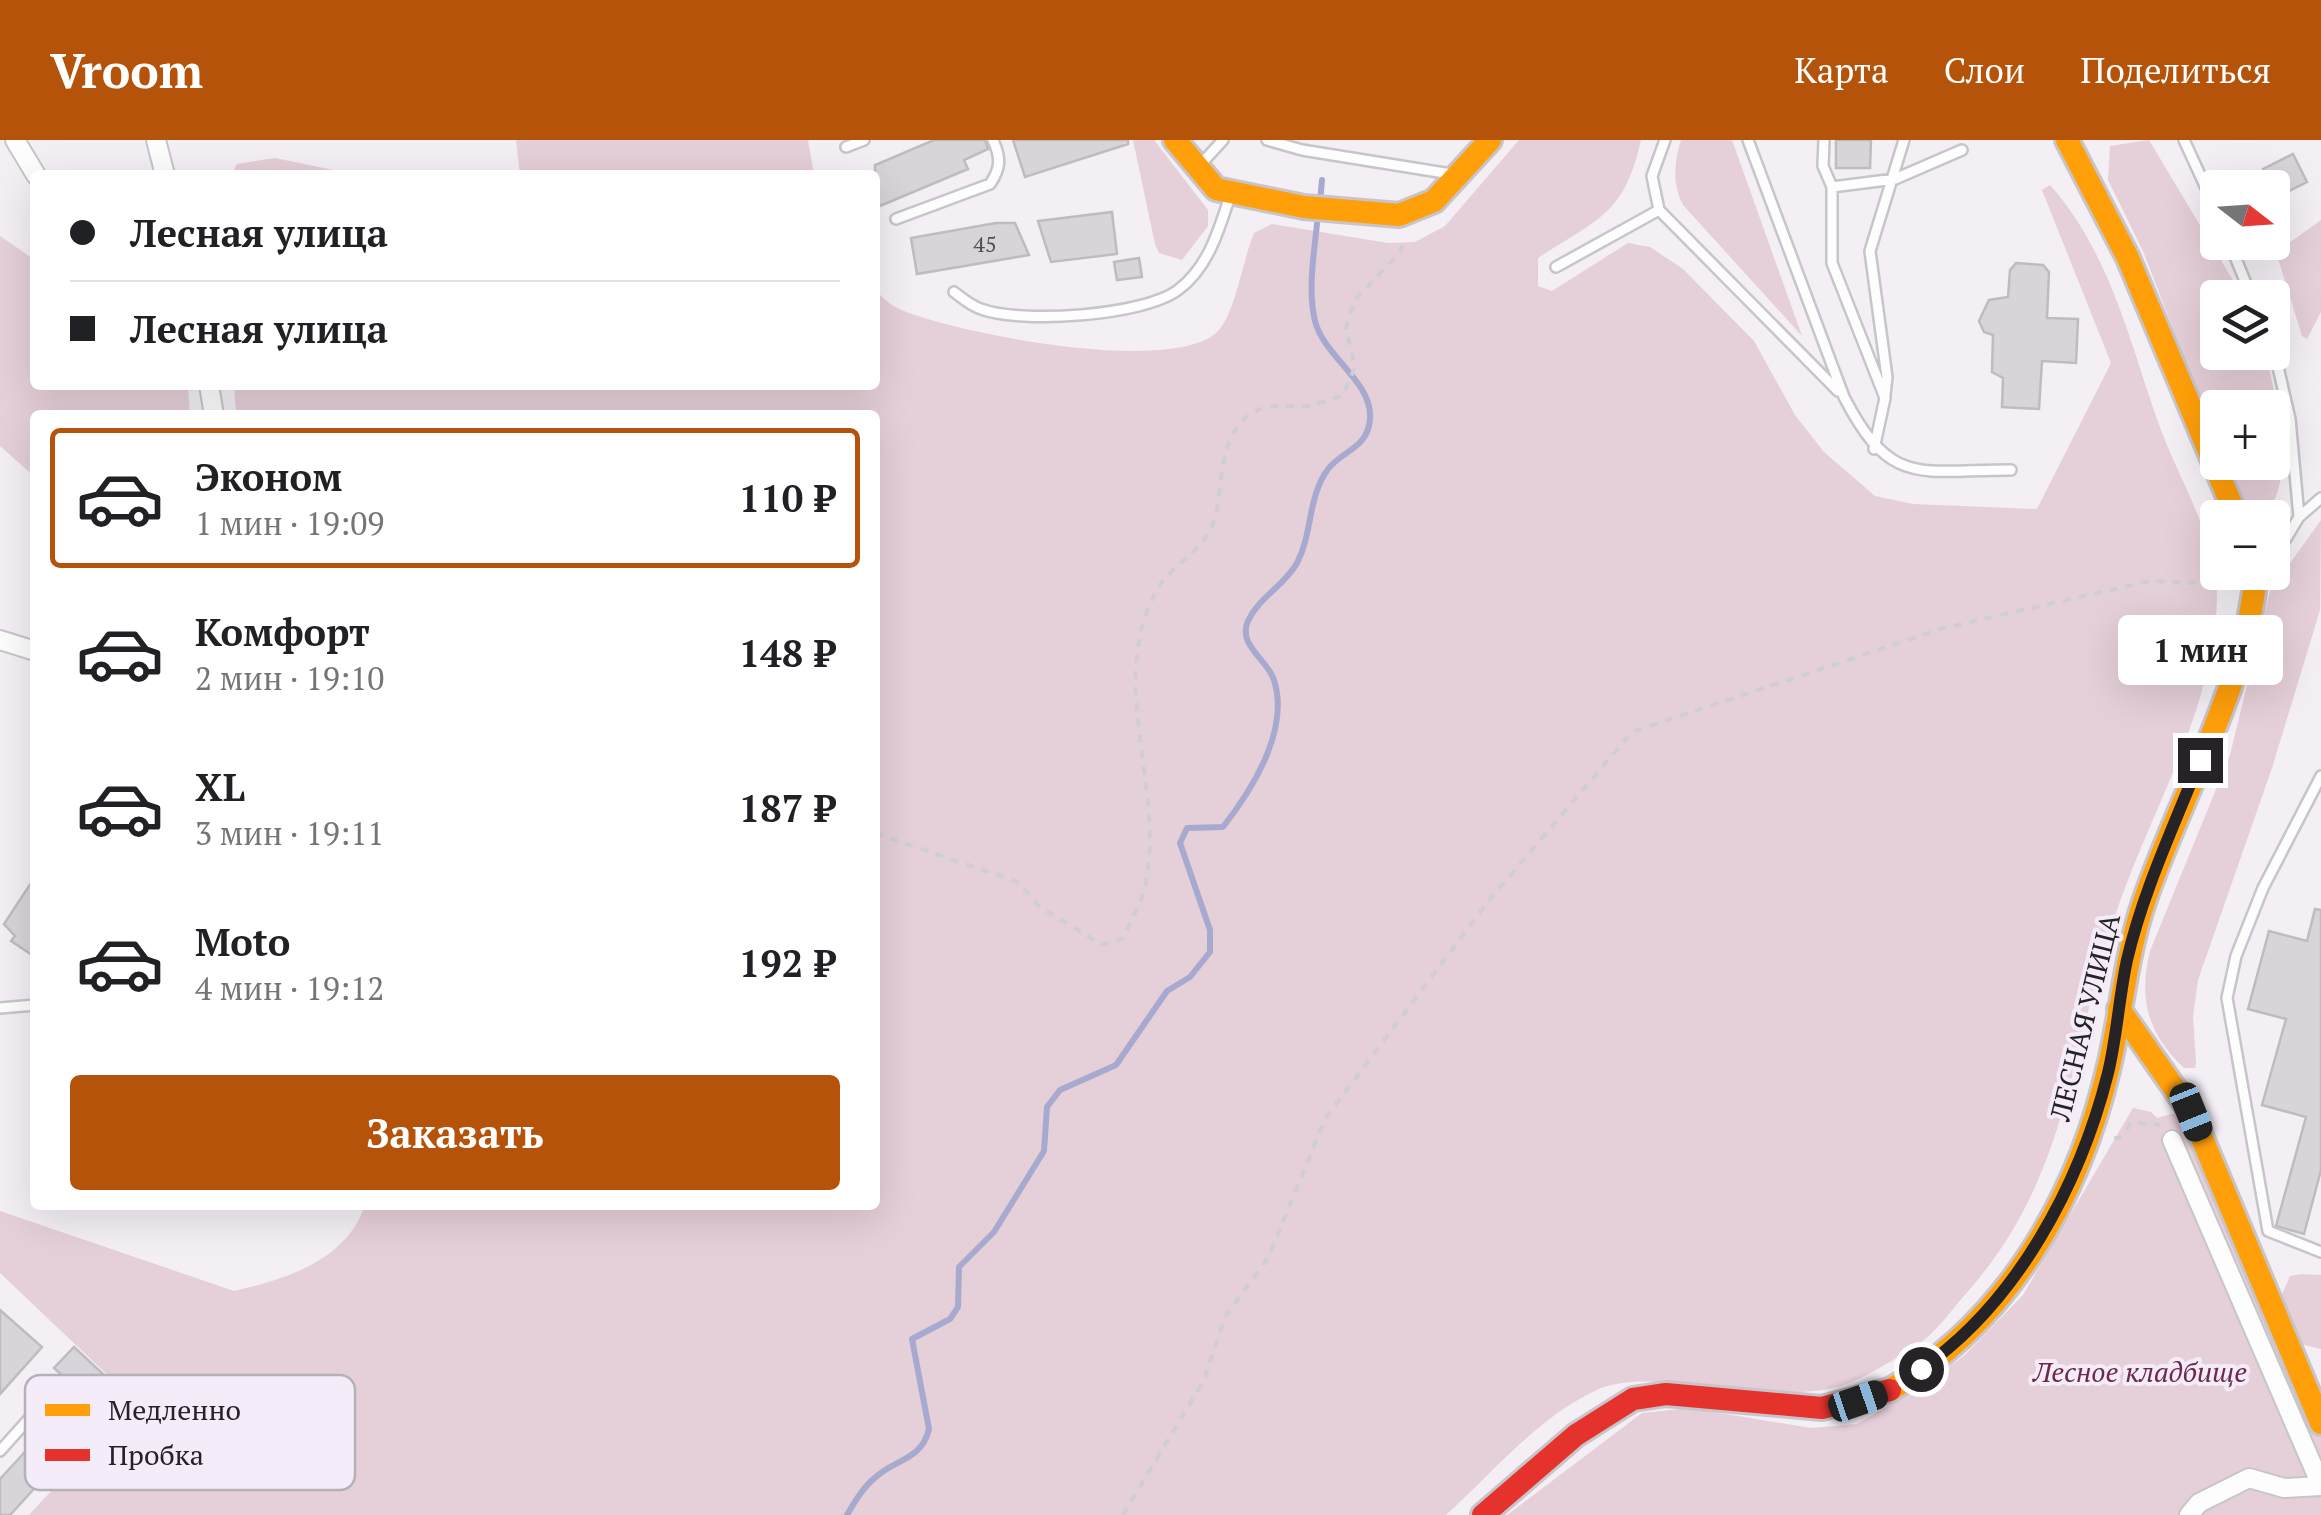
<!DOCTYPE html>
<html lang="ru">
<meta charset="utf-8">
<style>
body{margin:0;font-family:"PT Serif",serif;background:#f6f6f6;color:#202124;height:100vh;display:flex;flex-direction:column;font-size:38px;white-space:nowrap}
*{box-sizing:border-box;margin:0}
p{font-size:32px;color:#757577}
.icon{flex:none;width:55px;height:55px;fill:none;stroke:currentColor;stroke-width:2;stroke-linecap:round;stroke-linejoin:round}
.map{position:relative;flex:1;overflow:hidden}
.details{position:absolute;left:30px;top:270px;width:850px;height:800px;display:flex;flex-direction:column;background:#fff;border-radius:10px;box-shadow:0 10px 40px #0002}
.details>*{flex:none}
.hud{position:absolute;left:30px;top:30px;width:850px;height:220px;border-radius:10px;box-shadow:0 10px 40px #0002;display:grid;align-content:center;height:220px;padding:0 40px;background:#fff}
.needle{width:65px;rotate:107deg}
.tools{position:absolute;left:2200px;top:30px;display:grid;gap:20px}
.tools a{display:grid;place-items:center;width:90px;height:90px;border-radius:10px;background:#fff;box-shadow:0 10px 40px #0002;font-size:50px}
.end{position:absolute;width:45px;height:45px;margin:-22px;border:12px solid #262327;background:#fff;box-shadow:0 0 0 5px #fff}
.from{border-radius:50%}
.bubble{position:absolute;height:70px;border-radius:10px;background:#fff;box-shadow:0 10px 40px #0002;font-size:32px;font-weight:700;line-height:70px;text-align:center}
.car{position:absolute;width:30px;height:60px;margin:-30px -15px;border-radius:12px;box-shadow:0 0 8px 2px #0007;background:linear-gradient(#222 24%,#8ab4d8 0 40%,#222 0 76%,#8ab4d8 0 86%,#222 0)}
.hud b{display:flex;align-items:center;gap:35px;height:95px;font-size:38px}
.hud b+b{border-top:2px solid #e0e0e0}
.hud i{width:25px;height:25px;background:#202124}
ul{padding:18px 0 0;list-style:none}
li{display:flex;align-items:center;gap:30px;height:140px;margin:0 20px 15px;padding:0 20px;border:5px solid transparent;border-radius:10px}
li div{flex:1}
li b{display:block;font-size:38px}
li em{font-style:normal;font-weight:700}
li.on{border-color:#b45309}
li>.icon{width:90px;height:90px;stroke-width:1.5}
.primary-button{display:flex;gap:20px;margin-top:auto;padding:20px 40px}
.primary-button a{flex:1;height:115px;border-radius:10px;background:#b45309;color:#fff;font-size:40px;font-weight:700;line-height:115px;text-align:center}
header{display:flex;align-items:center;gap:60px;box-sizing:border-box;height:140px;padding:0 50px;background:#b45309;color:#fff}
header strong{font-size:48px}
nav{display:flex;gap:55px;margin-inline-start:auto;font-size:35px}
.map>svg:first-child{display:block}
</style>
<header>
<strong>Vroom</strong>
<nav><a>Карта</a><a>Слои</a><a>Поделиться</a></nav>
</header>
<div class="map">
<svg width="2321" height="1375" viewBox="0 0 2321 1375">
<rect width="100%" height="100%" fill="#f3eff5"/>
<path fill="#e5cfd9" d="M 516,0 L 808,0 L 814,35 L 520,35 Z
M 1133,0 L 1154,0 L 1208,70 L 1208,86 L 1182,120 L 1159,113 L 1155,104 Z
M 1519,0 L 1641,0 C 1624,75 1599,78 1538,118 L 1538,146 L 1552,151 L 1628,103 L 1650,107 L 1683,129 L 1754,201 L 1795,275 L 1824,312 L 1875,356 L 1913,364 L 2037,369 L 2111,223 L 2042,50 L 2050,45 C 2112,115 2130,205 2161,290 C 2181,344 2218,400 2217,460 C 2213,576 2146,677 2112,785 C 2068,923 2067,1042 1963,1157 C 1950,1172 1936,1192 1920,1203 C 1898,1217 1866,1238 1841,1246 C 1800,1258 1739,1250 1697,1246 C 1666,1242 1628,1237 1599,1249 C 1540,1275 1493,1332 1446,1375 L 29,1375 L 135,1261 L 0,1133 L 0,1071 L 234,1151 C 287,1139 347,1120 365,1065 L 875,1065 L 875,275 L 236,275 L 234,245 L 875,245 L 875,150 C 882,157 890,165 899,169 C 954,193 1168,235 1216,193 C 1235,177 1243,118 1254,93 L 1272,84 L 1388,103 L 1415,102 L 1445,86 Z
M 1681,0 L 1732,0 L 1802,196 L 1683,65 C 1672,44 1674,23 1681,0 Z
M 2149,0 L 2243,157 L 2218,158 L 2218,212 L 2266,213 C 2275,261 2299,335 2264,377 L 2245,377 L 2224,323 L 2272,322 L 2272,268 L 2218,268 L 2217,303 L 2143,111 L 2108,40 L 2110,6 Z
M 275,18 L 358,35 L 231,35 L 237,24 Z
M 2321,80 L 2321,172 L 2307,199 L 2302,196 L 2276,112 Z
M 0,96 L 35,120 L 35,245 L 188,245 L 190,275 L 35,275 L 35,337 L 0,306 Z
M 2321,380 L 2320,470 L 2272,628 L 2198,840 L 2193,876 L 2196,923 L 2195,928 L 2184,928 C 2148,894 2138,859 2150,811 L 2230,615 L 2270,451 Z
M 2133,968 L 2151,972 L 2157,978 L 2182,971 L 2321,1257 L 2321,1375 L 1507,1375 L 1642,1273 L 1690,1268 L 1811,1288 L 1857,1284 L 1929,1242 L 1966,1214 L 2023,1155 Z
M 2301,1134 L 2321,1135 L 2321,1209 L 2300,1204 L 2280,1159 L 2290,1136 Z"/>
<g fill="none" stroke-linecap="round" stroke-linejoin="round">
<path stroke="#a7aace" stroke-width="6" d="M 1320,62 L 1322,40
M 847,1375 C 855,1361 864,1346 877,1336 C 897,1319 922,1319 929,1289 L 912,1199 L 950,1179 L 958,1167 L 959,1127 L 994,1092 L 1044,1011 L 1047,967 L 1060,950 L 1116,925 L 1167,851 L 1190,837 L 1210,812 L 1210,790 L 1180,703 L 1187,688 L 1223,687 C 1252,650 1290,590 1274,540 C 1268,520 1237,505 1248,481 C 1259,457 1285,445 1297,423 C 1313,393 1307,358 1328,329 C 1343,310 1368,308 1370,279 C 1373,242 1324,217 1315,181 C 1307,148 1315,108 1318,74"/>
</g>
<path fill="#d7d4da" stroke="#bfbcc1" stroke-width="2.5" d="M 934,0 L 985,0 L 988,9 L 964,20 L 968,29 L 875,68 L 875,25 Z
M 1013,0 L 1128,0 L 1128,4 L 1025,37 Z
M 1836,0 L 1871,0 L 1870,28 L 1836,28 Z
M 2293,14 L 2307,42 L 2277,57 L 2263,29 Z
M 1112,72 L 1117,114 L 1051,122 L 1038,81 Z
M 996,83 L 1015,83 L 1029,115 L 917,134 L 911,98 Z
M 1139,118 L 1142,137 L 1117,140 L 1114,122 Z
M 2016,123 L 2043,125 L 2049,132 L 2047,178 L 2078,179 L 2076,223 L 2042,221 L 2039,269 L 2002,267 L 2003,238 L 1992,232 L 1993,195 L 1984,192 L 1979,181 L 1989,160 L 2008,157 L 2010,130 Z
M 35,737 L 35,817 L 11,801 L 15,796 L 4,784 Z
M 2315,769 L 2321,770 L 2321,1030 L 2304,1094 L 2276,1086 L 2306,977 L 2262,965 L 2286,879 L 2248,869 L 2269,791 L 2307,801 Z
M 0,1170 L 42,1207 L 0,1254 Z
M 74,1207 L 131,1260 L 74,1322 L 66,1314 L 10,1375 L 0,1375 L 0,1339 L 80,1252 L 54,1228 Z"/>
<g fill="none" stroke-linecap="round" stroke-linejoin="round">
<g stroke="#c8c5ca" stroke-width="14">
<path id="lane" d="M 1267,0 L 1302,10 L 1451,34
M 1665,0 L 1652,36 L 1659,70 L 1838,251
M 1748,0 L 1844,257 C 1891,348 1919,330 2011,330
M 1824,0 L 1823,26 L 1832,47 L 1832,123 L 1885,258 L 1874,309
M 2184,0 L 2218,74
M 846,7 L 864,0
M 1201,24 L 1223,0
M 1832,47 L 1895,39 L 1962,10
M 896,79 L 990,44 C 1001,28 1001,18 993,0
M 2229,102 L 2252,158
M 1556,127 L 1659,70
M 954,152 C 962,158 971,166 981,169 C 1021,184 1143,176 1178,150 C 1208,128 1219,90 1230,56
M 2272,201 L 2290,279 L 2299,377 L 2272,422
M 1885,255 L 1887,237 L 1870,111 L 1904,0
M 2299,377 L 2321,358
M 2321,636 L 2263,748 L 2236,816 L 2227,858 L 2268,1091 L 2321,1112
M 0,868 L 35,865
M 0,1311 L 44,1262"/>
</g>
<g stroke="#c8c5ca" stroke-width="22">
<path id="street" d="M 15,0 L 36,35
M 156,0 L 165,35
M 209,245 L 214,275
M 0,500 L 35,511
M 2172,1000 L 2321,1345
M 2189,1375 L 2199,1363 L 2249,1338 L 2284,1348 L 2321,1346"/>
</g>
<g stroke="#c8c5ca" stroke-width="28">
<path id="slow" d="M 1175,0 L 1216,49 L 1304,67 L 1399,75 L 1434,61 L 1490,0
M 2067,0 L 2128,118 L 2237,378
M 2119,869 L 2191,972 L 2321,1283
M 1890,1250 C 2008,1182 2079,1056 2109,926 C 2122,871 2126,815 2144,762 C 2179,658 2248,542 2256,432"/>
</g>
<g stroke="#c8c5ca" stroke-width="28">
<path id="jam" d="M 1483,1375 L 1576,1295 L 1633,1259 L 1666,1254 L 1822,1268 L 1890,1250"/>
</g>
<path stroke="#d0ced1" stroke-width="4" stroke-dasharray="8 8" stroke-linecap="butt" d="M 875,693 L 1018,742 L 1039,766 L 1102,805 L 1123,798 C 1131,780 1143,760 1146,741 C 1164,647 1108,544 1155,453 C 1167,430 1191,418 1206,397 C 1230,363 1209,298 1254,272 C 1271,262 1289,268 1307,266 C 1319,264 1332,259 1343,255 L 1355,227 L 1346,188 L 1354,161 L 1400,112 L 1406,98
M 2114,998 L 2120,998 L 2132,982 L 2160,985
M 1123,1375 L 1204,1240 L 1225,1177 L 1269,1116 L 1325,979 L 1490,759 L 1632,592 L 1944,488 L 2150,441 L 2193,443 L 2218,431"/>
<use href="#lane" stroke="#fdfdfe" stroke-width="9"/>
<use href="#street" stroke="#fdfdfe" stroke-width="18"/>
<use href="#slow" stroke="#ff9f0a" stroke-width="22"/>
<use href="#jam" stroke="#e5322d" stroke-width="22"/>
</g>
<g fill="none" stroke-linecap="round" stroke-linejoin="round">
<path stroke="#262327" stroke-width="12" d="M 1921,1229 C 2017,1163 2080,1044 2108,933 C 2117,896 2119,857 2127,820 C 2143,751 2174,686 2200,620"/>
</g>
<g text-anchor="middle" stroke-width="8" stroke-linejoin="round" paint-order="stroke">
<g font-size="22" fill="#524f54">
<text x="985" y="112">45</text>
</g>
<g font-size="28" fill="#262327" stroke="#f4ecf8">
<text transform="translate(2085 877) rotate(-76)" y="10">ЛЕСНАЯ УЛИЦА</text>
</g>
<g font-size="28" font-style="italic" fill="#6e2a4a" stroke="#f4ecf8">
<text x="2140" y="1242">Лесное кладбище</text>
</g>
</g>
<rect x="25" y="1235" width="330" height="115" rx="15" fill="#f4ecf8" stroke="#b6b0b9" stroke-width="2.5"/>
<rect x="45" y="1264" width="45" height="12" fill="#ff9f0a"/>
<rect x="45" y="1309" width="45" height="12" fill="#e5322d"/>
<g font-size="28" fill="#262327">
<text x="108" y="1280">Медленно</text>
<text x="108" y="1325">Пробка</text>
</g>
</svg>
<div class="tools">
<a><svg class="needle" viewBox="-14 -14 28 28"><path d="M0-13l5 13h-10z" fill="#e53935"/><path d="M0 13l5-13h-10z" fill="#757577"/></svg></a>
<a><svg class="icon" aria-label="layers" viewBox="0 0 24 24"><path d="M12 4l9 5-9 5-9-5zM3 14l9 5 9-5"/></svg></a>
<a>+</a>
<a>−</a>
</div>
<i class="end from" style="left:1921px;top:1229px"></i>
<i class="end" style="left:2200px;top:620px"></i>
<div class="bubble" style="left:2118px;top:475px;width:165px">1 мин</div>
<i class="car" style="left:2191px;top:972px;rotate:158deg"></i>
<i class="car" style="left:1858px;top:1261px;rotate:71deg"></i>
<div class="hud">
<b><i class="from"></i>Лесная улица</b>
<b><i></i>Лесная улица</b>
</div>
<section class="details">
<ul>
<li class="on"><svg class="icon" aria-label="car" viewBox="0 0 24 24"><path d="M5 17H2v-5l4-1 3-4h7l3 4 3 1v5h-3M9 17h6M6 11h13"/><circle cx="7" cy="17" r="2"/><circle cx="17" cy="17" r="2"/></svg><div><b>Эконом</b><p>1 мин · 19:09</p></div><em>110 ₽</em></li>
<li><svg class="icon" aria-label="car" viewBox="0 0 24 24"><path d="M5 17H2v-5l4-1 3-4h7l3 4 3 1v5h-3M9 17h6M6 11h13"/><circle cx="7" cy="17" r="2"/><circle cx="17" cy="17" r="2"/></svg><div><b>Комфорт</b><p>2 мин · 19:10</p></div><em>148 ₽</em></li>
<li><svg class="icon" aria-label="car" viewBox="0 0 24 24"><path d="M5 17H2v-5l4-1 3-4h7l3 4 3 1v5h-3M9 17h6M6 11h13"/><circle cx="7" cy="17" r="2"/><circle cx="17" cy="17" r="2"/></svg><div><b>XL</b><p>3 мин · 19:11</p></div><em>187 ₽</em></li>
<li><svg class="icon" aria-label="car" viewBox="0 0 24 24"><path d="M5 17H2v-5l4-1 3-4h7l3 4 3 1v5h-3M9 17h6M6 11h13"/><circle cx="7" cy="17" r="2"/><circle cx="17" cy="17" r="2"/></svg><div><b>Moto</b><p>4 мин · 19:12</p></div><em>192 ₽</em></li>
</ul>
<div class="primary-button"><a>Заказать</a></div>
</section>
</div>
